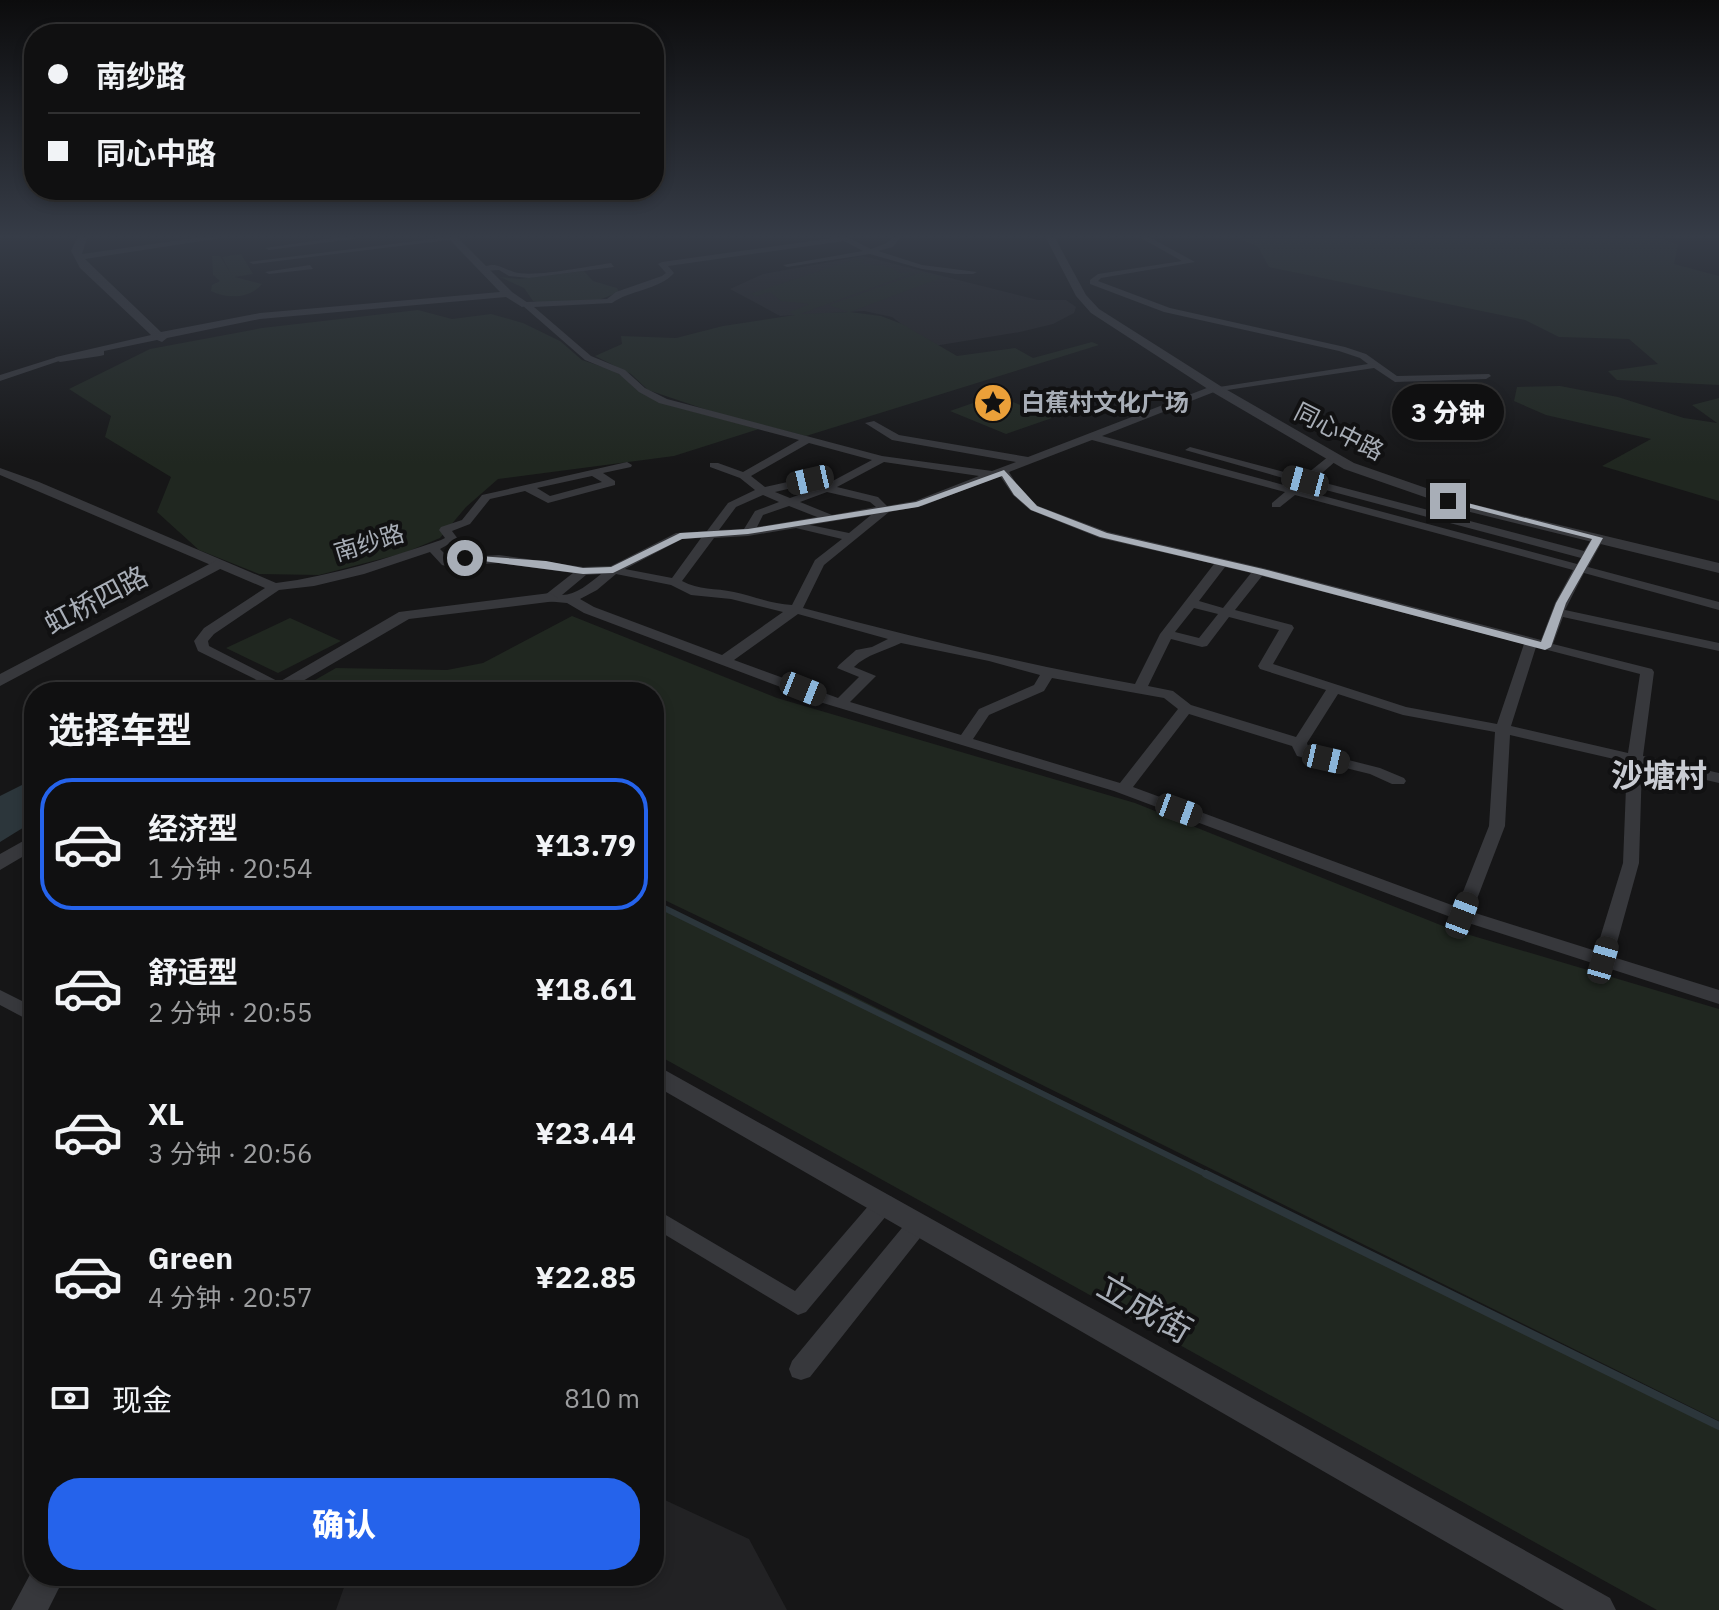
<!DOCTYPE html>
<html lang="zh">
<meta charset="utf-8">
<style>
body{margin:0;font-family:"IBM Plex Sans","Noto Sans SC",sans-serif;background:#1e1e1f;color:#f1f3f6;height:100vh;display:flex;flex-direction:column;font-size:30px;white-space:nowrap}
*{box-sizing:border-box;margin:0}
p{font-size:26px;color:#9c9d9f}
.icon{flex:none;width:44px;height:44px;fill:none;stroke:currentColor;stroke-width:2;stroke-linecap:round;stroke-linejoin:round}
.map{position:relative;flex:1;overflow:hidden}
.panel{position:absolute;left:24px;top:682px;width:640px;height:904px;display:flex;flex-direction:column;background:#101011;border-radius:32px;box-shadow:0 4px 12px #0003,0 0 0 2px #303031}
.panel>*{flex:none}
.hud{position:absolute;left:24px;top:24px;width:640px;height:176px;border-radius:32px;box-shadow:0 4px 12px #0003,0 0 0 2px #303031;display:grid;align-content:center;height:176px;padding:0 24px;background:#101011}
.end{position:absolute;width:36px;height:36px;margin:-18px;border:10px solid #a8aeb7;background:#111;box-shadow:0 0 0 4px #111}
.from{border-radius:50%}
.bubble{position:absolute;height:56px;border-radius:28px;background:#101011;box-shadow:0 4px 12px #0003,0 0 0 2px #303031;font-size:26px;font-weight:800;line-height:56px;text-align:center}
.car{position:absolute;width:24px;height:48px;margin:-24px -12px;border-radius:10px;box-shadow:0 0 6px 2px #0007;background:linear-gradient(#222 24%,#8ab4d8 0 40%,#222 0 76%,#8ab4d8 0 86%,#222 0)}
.hud b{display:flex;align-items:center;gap:28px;height:76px;font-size:30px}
.hud b+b{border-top:2px solid #303031}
.hud i{width:20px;height:20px;background:#f1f3f6}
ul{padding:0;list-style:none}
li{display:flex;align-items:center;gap:24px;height:132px;margin:0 16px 12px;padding:0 8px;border:4px solid transparent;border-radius:32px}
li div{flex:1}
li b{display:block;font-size:30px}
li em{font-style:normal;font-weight:800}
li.on{border-color:#2563eb}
li>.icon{width:72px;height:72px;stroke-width:1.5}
h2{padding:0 24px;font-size:36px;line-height:96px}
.pay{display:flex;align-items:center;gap:20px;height:88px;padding:0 24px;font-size:30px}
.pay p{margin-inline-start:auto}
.action{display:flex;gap:16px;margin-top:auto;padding:16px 24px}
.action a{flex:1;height:92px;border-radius:32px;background:#2563eb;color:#fff;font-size:32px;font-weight:800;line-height:92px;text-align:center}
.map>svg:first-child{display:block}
</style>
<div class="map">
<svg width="1719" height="1610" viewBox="0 0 1719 1610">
<rect width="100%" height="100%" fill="#161617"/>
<path fill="#222224" d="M 863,256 L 1038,300 L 1066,300 L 1076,307 L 1074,313 L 1053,324 L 1020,332 L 922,348 L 920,338 L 892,317 L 864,311 L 780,316 L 730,289 L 763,274 Z
M 654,1495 L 749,1539 L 787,1610 L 336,1610 L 348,1576 L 654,1576 Z"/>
<path fill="#202720" d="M 1239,238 L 1663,239 L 1678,245 L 1674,264 L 1719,276 L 1719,385 L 1617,380 L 1608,371 L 1658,364 L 1629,339 L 1559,337 L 1525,320 L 1269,267 L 1258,247 Z
M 241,254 L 253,274 L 235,277 L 262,284 C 250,299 227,299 211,291 L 212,285 L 220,281 L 213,275 L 212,256 L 220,256 L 231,274 L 222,257 Z
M 859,258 L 866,260 L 860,263 L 890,267 L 900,273 L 916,272 L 800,314 L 849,312 L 829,305 L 922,272 L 943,277 L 850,312 L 881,316 L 902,324 L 957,356 L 1015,348 L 1033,358 L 1092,342 L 1099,345 L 806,436 L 719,414 L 648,390 L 631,374 L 595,356 L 622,344 L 621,336 L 676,338 L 723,326 L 795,315 L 789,312 L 810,304 L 781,301 L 770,292 L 757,296 L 750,294 Z
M 584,271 L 593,281 L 617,288 L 619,292 L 599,300 L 541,303 L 533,301 L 524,288 L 500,277 L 519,279 Z
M 418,310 L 452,319 L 491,314 L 523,323 L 560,341 L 582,360 L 612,370 L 634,383 L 636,389 L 676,407 L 759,429 L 674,456 L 498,479 L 466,507 L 440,538 L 404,553 L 319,575 L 259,574 L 199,550 L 157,512 L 171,477 L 105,437 L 111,416 L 69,389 L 150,349 L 262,328 Z
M 1560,386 L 1618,397 L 1684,418 L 1717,423 L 1692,405 L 1719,398 L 1719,501 L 1602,466 L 1651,439 L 1546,415 L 1514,401 L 1517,387 Z
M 996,395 L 1052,418 L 1006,434 L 950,411 Z
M 572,616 L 777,698 L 1135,803 L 1453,930 L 1719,1009 L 1719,1421 L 835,982 L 654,895 L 654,692 L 294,692 L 336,668 L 447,670 L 483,663 Z
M 290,618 L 341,641 L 278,673 L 226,648 Z
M 654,904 L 851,995 L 1719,1429 L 1719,1610 L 1657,1610 L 654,1053 Z"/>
<path fill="#2c363b" d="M 34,779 L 34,821 L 0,842 L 0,796 Z"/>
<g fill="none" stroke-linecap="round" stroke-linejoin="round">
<path stroke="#2c363b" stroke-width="6" d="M 654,903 L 1210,1176"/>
<path stroke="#2c363b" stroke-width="8" d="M 1206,1174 L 1719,1426"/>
<path fill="#37383c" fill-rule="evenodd" d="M 334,238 L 360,238 L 269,250 L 265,248 Z
M 440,238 L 457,239 L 253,264 L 249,262 Z
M 833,238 L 849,238 L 871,249 L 887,243 L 892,238 L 900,238 L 893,247 L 878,251 L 922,265 L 977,272 L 973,274 L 956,274 L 922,269 L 870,254 L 787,267 L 783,265 L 863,251 L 844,241 L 668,266 L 674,273 C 659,290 630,290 612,303 L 534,307 L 591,356 L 625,370 L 645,388 L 667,399 L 882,456 L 992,471 L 1016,462 L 892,440 L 865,423 L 874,421 L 899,435 L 1028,457 L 1212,386 L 1219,387 L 1368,364 L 1360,358 L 1339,351 L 1164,312 L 1090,284 L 1090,280 L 1098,274 L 1182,261 L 1141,238 L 1151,238 L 1195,262 L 1101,278 L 1098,281 L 1170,308 L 1345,347 L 1366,354 L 1397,376 L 1489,374 L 1491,376 L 1486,379 L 1395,382 L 1374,368 L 1214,392 L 1102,436 L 1291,487 L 1297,482 L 1185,450 L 1190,447 L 1303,477 L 1329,456 L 1337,456 L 1337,460 L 1314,480 L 1584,551 L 1594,535 L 1602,535 L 1604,538 L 1588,567 L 1719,602 L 1719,610 L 1584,573 L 1565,610 L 1719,643 L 1719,651 L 1563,617 L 1553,644 L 1652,669 L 1654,672 L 1643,756 L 1719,773 L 1719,783 L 1642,765 L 1639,863 L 1613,957 L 1719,990 L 1719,1004 L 1456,919 L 1114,791 L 823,703 L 584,613 L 567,603 L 545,601 L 545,595 L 573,573 L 499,563 L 446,566 L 442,565 L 430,552 L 364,574 L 314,586 L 279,590 L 214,634 L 208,641 L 209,646 L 287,686 L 285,689 L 275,689 L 198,651 L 194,641 L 204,628 L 265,588 L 0,475 L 0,468 L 39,482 L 276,583 C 333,576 388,558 441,540 L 445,538 L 439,530 L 441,527 L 462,520 L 482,495 L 627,462 L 632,465 L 631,467 L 603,473 L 615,481 L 615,485 L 548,503 L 525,491 L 490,499 L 470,524 L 452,531 L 458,539 L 440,549 L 449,558 L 499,555 L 583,567 L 611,566 L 676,533 L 707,531 L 728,503 L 755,490 L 740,478 L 710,467 L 710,463 L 718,463 L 743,472 L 799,440 L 659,403 L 639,392 L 619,374 L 585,360 L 522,305 L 526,302 L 607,299 L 616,292 L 662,276 L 666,273 L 658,264 L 662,262 ZM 1092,440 L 1285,492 L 1272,503 L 1272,507 L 1280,507 L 1295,495 L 1573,570 L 1555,603 L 1541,640 L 1263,568 L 1108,532 L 1038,506 L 1021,491 L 1009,472 ZM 809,443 L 872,460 L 827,484 L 810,477 L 765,487 L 751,476 ZM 884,462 L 979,476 L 915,501 L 887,506 L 878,497 L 837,487 ZM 592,476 L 602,482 L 550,496 L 537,488 ZM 1000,476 L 1013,495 L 1030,510 L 1100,538 L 1214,564 L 1160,634 L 1135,684 C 1023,664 913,637 803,608 L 824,565 L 889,512 L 922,506 ZM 809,484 L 818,488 L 790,498 L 775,492 ZM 1307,485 L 1581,558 L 1577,564 L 1301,490 ZM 827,492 L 870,502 L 876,507 L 832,515 L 800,502 ZM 763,495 L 779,502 L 755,511 L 744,529 L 719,530 L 736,507 ZM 789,506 L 817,517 L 757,527 L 763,515 ZM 871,515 L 849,533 L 810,525 ZM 796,528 L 842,539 L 815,560 L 792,605 C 771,604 753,596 734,592 C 715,588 699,590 682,581 L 714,538 L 748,536 ZM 701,538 L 672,578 L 625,569 L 682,539 ZM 1225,567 L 1251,573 L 1223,608 L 1199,601 ZM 601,574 C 590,583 576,595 562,595 L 586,575 ZM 616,574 L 671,585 L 691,595 L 731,599 L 783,612 L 722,655 L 594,607 L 580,599 L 597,590 ZM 1262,576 L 1524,644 L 1497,724 L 1406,707 L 1273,664 L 1294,628 L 1292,625 L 1235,610 ZM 1194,608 L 1218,614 L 1199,638 L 1175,632 ZM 798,614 L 888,639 L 872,647 L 856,650 L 839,665 L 837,668 L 859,677 L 838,698 L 734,660 ZM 1229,617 L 1279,630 L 1258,666 L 1260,669 L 1326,690 L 1296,737 L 1191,705 L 1173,691 L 1148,686 L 1171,639 L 1202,647 L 1207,646 ZM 901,643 L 989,661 L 1040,675 L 1034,685 L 979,709 L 961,735 L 850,702 L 876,676 L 854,667 C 867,654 885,651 901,643 ZM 1536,647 L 1640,674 L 1628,753 L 1511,726 ZM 1052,678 L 1164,698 L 1178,709 L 1120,783 L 973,739 L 989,715 L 1044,691 ZM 1338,694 L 1403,715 L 1495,732 L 1489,826 L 1457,907 L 1133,787 L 1189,714 L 1292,746 L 1297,756 L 1370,774 L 1392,784 L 1404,784 L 1406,781 L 1404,778 L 1380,768 L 1309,750 L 1307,743 ZM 1510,735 L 1627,762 L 1623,863 L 1596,951 L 1472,912 L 1505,826 Z
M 611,263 L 614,267 L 529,278 L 509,276 L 499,270 L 482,271 L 478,269 C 496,261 498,267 514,272 C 533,278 589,266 611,263 Z
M 310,265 L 313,269 L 269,274 L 265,272 Z
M 57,357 L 65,359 L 0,381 L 0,375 Z
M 0,990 L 34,1007 L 34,1023 L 0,1005 Z
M 884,1194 L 892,1197 L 895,1203 L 892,1209 L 806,1312 L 798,1315 L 654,1228 L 654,1208 L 795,1291 L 876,1197 Z
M 919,1214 L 927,1217 L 930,1223 L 927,1229 L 810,1377 L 801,1380 L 792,1377 L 789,1369 L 792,1361 L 911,1217 Z"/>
<path fill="#37383c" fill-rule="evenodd" d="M 77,238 L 87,238 L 82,254 L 195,238 L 221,238 L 85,259 L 161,332 L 260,313 L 500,292 L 448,238 L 458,238 L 512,292 L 531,305 L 522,307 L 506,297 L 260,319 L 167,338 L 162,342 L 157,340 L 104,351 L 104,355 L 100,356 L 60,362 L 54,359 L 56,357 L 151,335 L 80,268 L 71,251 Z
M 1046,238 L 1055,238 L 1086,295 L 1099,309 L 1222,387 L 1354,463 L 1472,504 L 1719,563 L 1719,573 L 1462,510 L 1344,469 L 1214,393 L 1091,313 L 1076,296 Z
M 217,560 L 222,562 L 222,568 L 0,686 L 0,674 Z
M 550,593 L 558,598 L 556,601 L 409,619 L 284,692 L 262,692 L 399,612 Z
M 34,835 L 34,850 L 0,870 L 0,854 Z
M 654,1064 L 1610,1598 L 1616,1610 L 1564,1610 L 654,1085 Z
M 34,1567 L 34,1576 L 65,1576 L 48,1610 L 11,1610 Z"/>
</g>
<linearGradient id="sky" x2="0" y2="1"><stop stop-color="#0c0c0d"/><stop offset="0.51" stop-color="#363c47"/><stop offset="1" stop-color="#363c47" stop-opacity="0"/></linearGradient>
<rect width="1719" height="464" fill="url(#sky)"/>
<path fill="#a8aeb7" d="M 1004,470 L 1037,506 L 1107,533 L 1263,569 L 1541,642 L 1556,603 L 1592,539 L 1443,501 L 1448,498 L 1603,538 L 1566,603 L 1551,647 L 1545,650 L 1257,574 L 1100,537 L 1031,510 L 1014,495 L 1002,476 L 918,507 L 748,534 L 682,539 L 613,573 L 583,574 L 460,558 L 465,555 L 546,561 L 583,568 L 611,567 L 680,533 L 748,529 L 916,502 Z"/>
<defs>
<g id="sight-disc" transform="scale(2)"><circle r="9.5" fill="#eba039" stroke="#111112"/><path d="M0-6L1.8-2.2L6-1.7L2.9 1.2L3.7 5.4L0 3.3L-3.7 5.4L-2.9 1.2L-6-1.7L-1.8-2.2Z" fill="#111"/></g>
</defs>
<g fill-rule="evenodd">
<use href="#sight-disc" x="993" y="403"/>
</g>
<g text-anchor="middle" stroke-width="8" stroke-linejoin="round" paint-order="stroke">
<g font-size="24" font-weight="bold" fill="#a8aeb7" stroke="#111112" text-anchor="start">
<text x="1021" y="411">白蕉村文化广场</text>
</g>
<g font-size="24" fill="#a8aeb7" stroke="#111112">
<text transform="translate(1339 432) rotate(27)" y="8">同心中路</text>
<text transform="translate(369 543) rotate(-17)" y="8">南纱路</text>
</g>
<g font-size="28" fill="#a8aeb7" stroke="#111112">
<text transform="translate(96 600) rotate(-28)" y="10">虹桥四路</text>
</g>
<g font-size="32" font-weight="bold" fill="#c9ccd3" stroke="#111112">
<text x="1659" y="787">沙塘村</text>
</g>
<g font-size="34" fill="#a8aeb7" stroke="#111112">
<text transform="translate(1145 1308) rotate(30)" y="12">立成街</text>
</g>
</g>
</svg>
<i class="end from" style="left:465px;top:558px"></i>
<i class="end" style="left:1448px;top:501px"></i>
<div class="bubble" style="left:1392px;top:384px;width:112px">3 分钟</div>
<i class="car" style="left:810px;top:480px;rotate:257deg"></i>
<i class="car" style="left:1305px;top:481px;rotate:285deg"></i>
<i class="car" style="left:803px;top:689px;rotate:112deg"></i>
<i class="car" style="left:1326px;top:759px;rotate:103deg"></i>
<i class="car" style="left:1179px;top:810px;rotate:110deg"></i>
<i class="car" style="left:1462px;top:915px;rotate:21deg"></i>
<i class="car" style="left:1603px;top:960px;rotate:16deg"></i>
<div class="hud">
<b><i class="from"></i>南纱路</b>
<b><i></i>同心中路</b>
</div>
<section class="panel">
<h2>选择车型</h2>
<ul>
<li class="on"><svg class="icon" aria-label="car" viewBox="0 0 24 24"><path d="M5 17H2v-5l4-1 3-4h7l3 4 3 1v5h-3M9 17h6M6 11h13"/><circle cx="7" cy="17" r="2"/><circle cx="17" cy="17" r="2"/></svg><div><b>经济型</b><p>1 分钟 · 20:54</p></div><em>¥13.79</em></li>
<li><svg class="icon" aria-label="car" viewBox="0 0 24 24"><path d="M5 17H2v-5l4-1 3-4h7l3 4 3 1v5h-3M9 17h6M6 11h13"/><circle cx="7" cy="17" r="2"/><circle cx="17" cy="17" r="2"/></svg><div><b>舒适型</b><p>2 分钟 · 20:55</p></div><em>¥18.61</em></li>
<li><svg class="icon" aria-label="car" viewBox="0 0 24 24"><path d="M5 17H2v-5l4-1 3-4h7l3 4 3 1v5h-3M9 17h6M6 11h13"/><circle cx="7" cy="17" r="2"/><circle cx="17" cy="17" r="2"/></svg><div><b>XL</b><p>3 分钟 · 20:56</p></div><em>¥23.44</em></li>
<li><svg class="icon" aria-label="car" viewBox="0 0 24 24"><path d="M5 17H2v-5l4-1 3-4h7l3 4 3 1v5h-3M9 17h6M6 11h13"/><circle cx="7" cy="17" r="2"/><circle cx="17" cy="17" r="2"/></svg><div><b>Green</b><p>4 分钟 · 20:57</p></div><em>¥22.85</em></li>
</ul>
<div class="pay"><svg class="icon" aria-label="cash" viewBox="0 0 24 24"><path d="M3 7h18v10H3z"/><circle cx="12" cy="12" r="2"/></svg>现金<p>810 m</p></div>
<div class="action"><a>确认</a></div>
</section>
</div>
